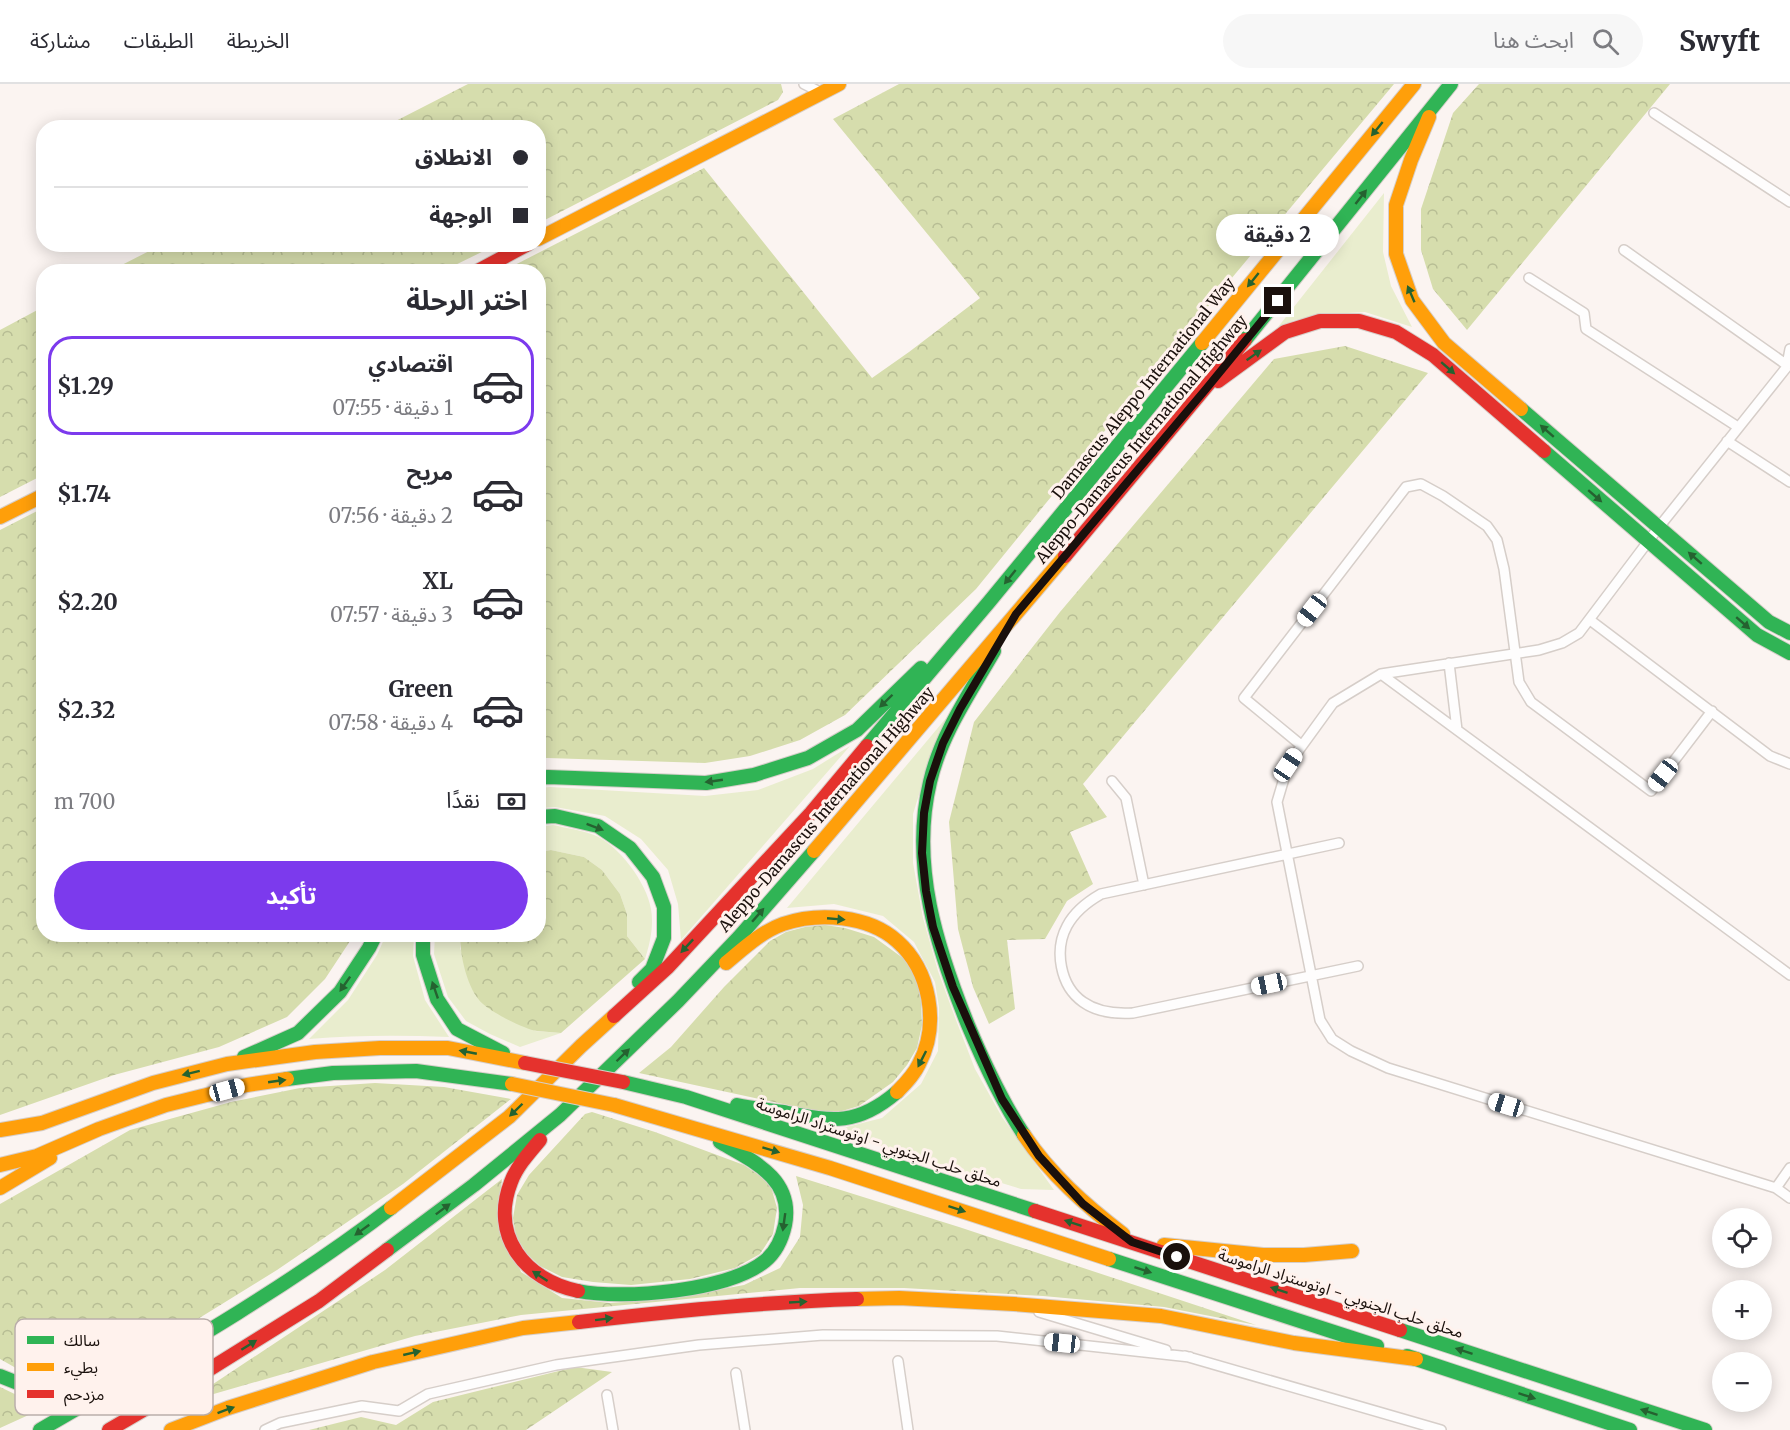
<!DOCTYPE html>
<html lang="ar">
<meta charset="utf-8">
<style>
body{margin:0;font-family:Merriweather,"Noto Sans Arabic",serif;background:#f7f7f7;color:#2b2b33;direction:rtl;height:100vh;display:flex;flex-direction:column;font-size:22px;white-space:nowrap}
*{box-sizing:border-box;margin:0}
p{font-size:20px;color:#7c7c81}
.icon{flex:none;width:33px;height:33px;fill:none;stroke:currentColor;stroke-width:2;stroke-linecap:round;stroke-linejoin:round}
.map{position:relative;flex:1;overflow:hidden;direction:ltr}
.panel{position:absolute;left:36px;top:180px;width:510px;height:678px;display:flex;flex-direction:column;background:#fff;border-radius:24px;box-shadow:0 3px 15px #0003;direction:rtl}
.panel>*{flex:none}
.top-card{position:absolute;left:36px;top:36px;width:510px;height:132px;border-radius:24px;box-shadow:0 3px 15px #0003;direction:rtl;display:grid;align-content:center;height:132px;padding:0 18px;background:#fff}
.tools{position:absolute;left:1712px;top:1124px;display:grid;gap:12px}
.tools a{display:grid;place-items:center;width:60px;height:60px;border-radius:50%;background:#fff;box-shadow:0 3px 15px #0003;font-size:30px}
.end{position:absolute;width:27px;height:27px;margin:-14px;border:8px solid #1a100c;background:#fff;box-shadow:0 0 0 3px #fff}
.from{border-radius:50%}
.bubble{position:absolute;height:42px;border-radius:21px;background:#fff;box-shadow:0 3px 15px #0003;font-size:20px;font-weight:700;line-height:42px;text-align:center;direction:rtl}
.car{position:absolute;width:18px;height:36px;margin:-18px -9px;border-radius:8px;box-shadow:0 0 4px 2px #0007;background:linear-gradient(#fff 24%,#345 0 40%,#fff 0 76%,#345 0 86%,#fff 0)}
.top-card b{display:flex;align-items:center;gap:21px;height:57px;font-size:22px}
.top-card b+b{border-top:2px solid #e1e1e2}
.top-card i{width:15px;height:15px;background:#2b2b33}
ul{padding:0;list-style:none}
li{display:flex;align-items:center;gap:18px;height:99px;margin:0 12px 9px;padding:0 6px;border:3px solid transparent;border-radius:24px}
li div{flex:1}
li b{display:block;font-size:22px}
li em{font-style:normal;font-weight:700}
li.on{border-color:#7c3aed}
li>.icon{width:54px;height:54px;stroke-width:1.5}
h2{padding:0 18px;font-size:27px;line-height:72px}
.pay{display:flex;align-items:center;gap:15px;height:66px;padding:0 18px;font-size:22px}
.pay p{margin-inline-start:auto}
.cta{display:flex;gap:12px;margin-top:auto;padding:12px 18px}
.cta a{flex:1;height:69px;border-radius:36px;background:#7c3aed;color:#fff;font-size:24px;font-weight:700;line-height:69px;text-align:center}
header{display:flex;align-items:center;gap:36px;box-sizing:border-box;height:84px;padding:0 30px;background:#fff;border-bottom:2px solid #e1e1e2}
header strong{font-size:28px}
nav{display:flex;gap:33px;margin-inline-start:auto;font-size:21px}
.search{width:420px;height:54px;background:#f7f7f7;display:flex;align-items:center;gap:15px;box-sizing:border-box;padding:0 21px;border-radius:33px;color:#7c7c81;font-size:22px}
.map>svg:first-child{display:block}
</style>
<header>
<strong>Swyft</strong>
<div class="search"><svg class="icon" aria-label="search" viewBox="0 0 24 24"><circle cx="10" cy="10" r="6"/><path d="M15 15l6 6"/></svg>ابحث هنا</div>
<nav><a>الخريطة</a><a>الطبقات</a><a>مشاركة</a></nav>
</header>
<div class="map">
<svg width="1790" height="1346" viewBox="0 0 1790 1346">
<defs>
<pattern id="forest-crowns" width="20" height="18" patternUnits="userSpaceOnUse" patternTransform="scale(1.5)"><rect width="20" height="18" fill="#d6ddad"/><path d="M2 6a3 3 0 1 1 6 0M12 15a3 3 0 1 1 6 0" fill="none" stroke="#b7bd94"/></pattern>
</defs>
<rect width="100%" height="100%" fill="#fbf4f1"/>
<path fill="#e9edce" d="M 1384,109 L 1383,168 L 1391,202 L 1412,243 L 1365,228 L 1329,230 L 1295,236 L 1278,243 Z
M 947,633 L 926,688 L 913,730 L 913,779 L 923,834 L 938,887 L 956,936 L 975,985 L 1002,1033 L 1054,1106 L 1021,1105 L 831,1047 L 882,1034 L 921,1000 L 938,967 L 939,923 L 935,898 L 914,858 L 883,832 L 834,820 L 787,824 Z
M 850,662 L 681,856 L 678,820 L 668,786 L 641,755 L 605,732 L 555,723 L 539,724 L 539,704 L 550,703 L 705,712 L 758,706 L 813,685 Z
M 553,741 C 566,744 581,746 594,751 C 618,760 647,799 651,825 C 654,842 650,859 645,875 L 627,852 L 627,830 L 620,810 L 602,786 L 584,773 L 551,766 L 539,768 L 538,743 Z
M 386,851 L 414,851 L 413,872 L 425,916 L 449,953 C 402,951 356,951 309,955 L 348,916 L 377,871 Z
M 435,851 L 460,851 L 460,865 L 535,947 L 561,949 L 520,963 L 490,950 L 466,937 L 448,913 L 434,870 Z"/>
<path fill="url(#forest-crowns)" d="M 468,0 L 781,0 L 783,8 L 778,16 L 539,139 L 538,44 L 384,43 Z
M 899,0 L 1394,0 L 1134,311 L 976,505 L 845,631 L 800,656 L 750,672 L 705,679 L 547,674 L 539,675 L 538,188 L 503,187 L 704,84 L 872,294 L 909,268 L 980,214 L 833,35 Z
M 1479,0 L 1670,0 L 1467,246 L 1433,205 L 1421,166 L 1421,125 L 1453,29 Z
M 161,161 L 161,160 L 496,161 L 443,187 L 110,187 Z
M 43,223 L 43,391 L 0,413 L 0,246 Z
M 1345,262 L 1428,289 L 1083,700 L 1107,733 L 1070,748 L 1093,800 L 1067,817 L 1045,855 L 1007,856 L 1015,925 L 989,940 L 973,903 L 958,845 L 949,738 L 974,638 L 1060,528 L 1274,275 Z
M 43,424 L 44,850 L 354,851 L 325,895 L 287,933 L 219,963 L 114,991 L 0,1031 L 0,446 Z
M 551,766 L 584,773 L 602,786 L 620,810 L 627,830 L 627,852 L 645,875 L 561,949 C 553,948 545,948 537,947 C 524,945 493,929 483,920 C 467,906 460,871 460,851 L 538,850 L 539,768 Z
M 825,841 L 845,844 L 874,853 L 907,877 L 920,899 L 922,941 L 917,964 L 907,981 L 893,998 L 859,1022 L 842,1027 L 825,1029 L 639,989 L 671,963 L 724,903 L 770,857 L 786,848 L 805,843 Z
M 375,999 L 444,1003 L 511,1015 L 403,1100 L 277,1186 L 167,1254 L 118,1283 L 70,1299 L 23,1288 L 0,1275 L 0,1120 L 130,1046 L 231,1018 L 300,1004 Z
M 592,1028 L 655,1048 L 744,1081 L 770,1099 L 777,1124 L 773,1150 L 760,1170 L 735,1184 L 690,1195 L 631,1201 L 593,1198 L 562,1193 L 540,1182 L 526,1169 L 516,1152 L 513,1134 L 517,1111 L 529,1091 L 585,1030 Z
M 796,1092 L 959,1143 L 1256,1241 L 1164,1223 L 1043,1212 L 904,1204 L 800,1204 L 521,1231 L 415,1252 L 186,1318 L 385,1186 L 502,1095 L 498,1126 L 521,1188 L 562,1214 L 610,1219 L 669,1215 L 744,1201 L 780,1184 L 800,1153 L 803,1121 Z
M 575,1283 L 612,1288 L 526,1346 L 309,1346 L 361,1333 L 396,1341 L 433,1318 Z
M 0,1303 L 44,1324 L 0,1344 Z"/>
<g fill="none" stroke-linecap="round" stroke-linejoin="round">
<g stroke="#d6cec9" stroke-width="12">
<path id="street" d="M 804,0 L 822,9
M 1654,29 L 1790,118
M 1624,166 L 1787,281 L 1790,265
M 1529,194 L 1584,229 L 1586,245 L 1738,343
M 1790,279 L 1659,443 L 1579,549 L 1562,559 L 1539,566 L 1381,590 L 1333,619 L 1288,681 L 1277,718 L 1320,936 L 1332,955 L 1351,967 L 1388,984 L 1776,1104 L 1790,1114
M 1727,357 L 1790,398
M 1590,536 L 1770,672 L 1790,680
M 1449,579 L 1457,646
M 1381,590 L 1790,891
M 1301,661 L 1244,614 L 1406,403 L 1421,400 L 1443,412 L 1487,442 L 1497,456 L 1504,485 L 1519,598 L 1531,618 L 1651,707 L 1712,627
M 1112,697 L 1126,714 L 1144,801
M 1339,759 L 1101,810 C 1087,818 1075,827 1067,842 C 1054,866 1060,902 1083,918 C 1097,928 1117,930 1133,929 L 1358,882
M 1776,1104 L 1790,1084
M 1039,1228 L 1166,1266
M 1185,1272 L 1441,1346
M 898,1277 L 908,1346
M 736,1289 L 745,1346
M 607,1311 L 613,1346
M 265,1346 L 280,1339 L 362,1322 L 399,1327 L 428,1310 L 556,1281 L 699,1261 L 823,1251 L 997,1252 L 1190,1273"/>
</g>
<g stroke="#d6cec9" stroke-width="16">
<path id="fast" d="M 1245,256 L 1451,0
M 1521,325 L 1769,538 L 1790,549
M 1544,367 L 1757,551 L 1790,569
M 994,567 C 970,609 941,650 930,698 C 910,781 937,864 968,941 C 984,979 1001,1016 1024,1051
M 867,662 L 989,518 L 1202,259
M 538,694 L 548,693 L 706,699 L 754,691 L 808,674 L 857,646 L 921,584
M 538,733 L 555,732 L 598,742 L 630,764 L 653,793 L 664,823 L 664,854 L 652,885 L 639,898
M 423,850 L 423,871 L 437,915 L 457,945 L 503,969
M 244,973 L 298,949 L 340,908 L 369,864 L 376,850
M 287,995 L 333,989 L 416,987 L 512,1000
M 623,998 L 686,1013 L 1035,1127
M 737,1021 C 752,1024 768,1026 783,1028 C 831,1037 856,1043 897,1008
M 387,1166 L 474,1101 L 560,1031 L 678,917 L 739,853 L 814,767
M 1109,1175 L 1377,1262
M 578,1207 C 624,1216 728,1207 765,1177 C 776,1168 782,1155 785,1141 C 794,1095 753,1077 720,1058
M 1400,1246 L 1705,1346
M 1407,1272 L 1630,1346
M 0,1292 L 48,1311 L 109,1304
M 40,1346 C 160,1276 281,1208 391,1124"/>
</g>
<g stroke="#d6cec9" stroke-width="16">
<path id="slow" d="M 1429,33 L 1411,76 L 1396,121 L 1396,170 L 1412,216 L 1444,259 L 1521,325
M 538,155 L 839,0
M 1202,259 L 1414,0
M 0,433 L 44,411
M 814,767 L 1065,472
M 726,879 C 744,864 761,848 783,840 C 818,828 868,831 897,857 C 930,886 940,940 919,980 C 914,991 905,1000 897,1008
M 614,1021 L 830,1084 L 1109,1175
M 0,1046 L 42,1039 L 153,999 L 227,980 L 315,968 L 380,964 L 448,964 L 525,979
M 1024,1051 C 1050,1090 1085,1121 1123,1150
M 0,1081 L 37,1072 L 99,1045 L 166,1021 L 247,1001 L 287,995
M 0,1104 L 50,1074
M 391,1124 L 509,1033 L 581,962 L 614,932
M 1164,1161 L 1263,1171 L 1304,1171 L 1352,1167
M 857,1215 L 899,1214 L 1014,1220 L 1161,1232 L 1294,1259 L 1416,1275
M 171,1346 L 228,1324 L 373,1278 L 523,1244 L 579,1238"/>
</g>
<g stroke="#d6cec9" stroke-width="16">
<path id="jam" d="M 476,188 L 528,160
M 1218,297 L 1285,248 L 1320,237 L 1359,237 L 1396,248 L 1433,271 L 1544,367
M 1065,472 L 1245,256
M 614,932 L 668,883 L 811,729 L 867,662
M 540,1056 C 529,1069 517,1082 511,1098 C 490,1152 525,1196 578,1207
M 1035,1127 L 1400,1246
M 579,1238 C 671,1227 764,1218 857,1215
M 109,1346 L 157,1318 L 319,1217 L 387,1166"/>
</g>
<use href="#street" stroke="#fefdfd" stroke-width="9"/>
<use href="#fast" stroke="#30b455" stroke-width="14"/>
<use href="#slow" stroke="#ff9f0a" stroke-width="14"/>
<use href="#jam" stroke="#e5322d" stroke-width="14"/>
<g stroke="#d6cec9" stroke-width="16" stroke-linecap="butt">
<path id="slow-bridge" d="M 512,1000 L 614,1021"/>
</g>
<g stroke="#d6cec9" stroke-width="16" stroke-linecap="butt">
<path id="jam-bridge" d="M 525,979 L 623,998"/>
</g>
<use href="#slow-bridge" stroke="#ff9f0a" stroke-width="14"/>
<use href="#jam-bridge" stroke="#e5322d" stroke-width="14"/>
</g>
<defs><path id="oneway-solid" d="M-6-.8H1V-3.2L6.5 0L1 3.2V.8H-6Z" transform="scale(1.5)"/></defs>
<g fill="#256230">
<use href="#oneway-solid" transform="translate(1377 45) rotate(129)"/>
<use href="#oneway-solid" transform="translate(1361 113) rotate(-52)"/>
<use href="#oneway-solid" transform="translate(1253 196) rotate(129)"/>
<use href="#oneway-solid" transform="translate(1411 210) rotate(-113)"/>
<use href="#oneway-solid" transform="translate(1254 271) rotate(-35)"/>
<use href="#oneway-solid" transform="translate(1448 284) rotate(41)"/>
<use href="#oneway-solid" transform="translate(1547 347) rotate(-139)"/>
<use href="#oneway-solid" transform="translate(1595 412) rotate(41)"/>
<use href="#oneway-solid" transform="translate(1695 474) rotate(-139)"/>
<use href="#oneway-solid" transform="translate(1010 493) rotate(129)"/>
<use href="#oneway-solid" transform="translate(1743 539) rotate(41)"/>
<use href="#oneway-solid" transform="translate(886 617) rotate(136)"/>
<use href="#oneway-solid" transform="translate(714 697) rotate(172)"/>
<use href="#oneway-solid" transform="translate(595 743) rotate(21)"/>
<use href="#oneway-solid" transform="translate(758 831) rotate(-49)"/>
<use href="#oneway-solid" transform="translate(836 835) rotate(5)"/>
<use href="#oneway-solid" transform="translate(687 862) rotate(133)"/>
<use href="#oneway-solid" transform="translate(345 900) rotate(125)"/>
<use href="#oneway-solid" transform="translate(435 906) rotate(-109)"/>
<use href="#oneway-solid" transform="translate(468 968) rotate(-169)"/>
<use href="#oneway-solid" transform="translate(623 971) rotate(-44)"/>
<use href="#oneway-solid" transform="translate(922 975) rotate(117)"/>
<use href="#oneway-solid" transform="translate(191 989) rotate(166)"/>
<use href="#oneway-solid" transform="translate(277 997) rotate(-8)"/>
<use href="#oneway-solid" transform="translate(516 1026) rotate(136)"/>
<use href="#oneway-solid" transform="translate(771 1066) rotate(17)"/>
<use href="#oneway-solid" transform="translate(443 1125) rotate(-37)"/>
<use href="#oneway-solid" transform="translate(957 1125) rotate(18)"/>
<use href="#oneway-solid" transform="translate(784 1138) rotate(98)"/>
<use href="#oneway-solid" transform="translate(1073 1139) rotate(-162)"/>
<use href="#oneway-solid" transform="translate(362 1146) rotate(144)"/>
<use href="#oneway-solid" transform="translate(1143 1186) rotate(18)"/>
<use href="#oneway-solid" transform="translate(540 1192) rotate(-147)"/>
<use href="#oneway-solid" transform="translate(1279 1206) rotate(-162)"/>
<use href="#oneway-solid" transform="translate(798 1218) rotate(-3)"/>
<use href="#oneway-solid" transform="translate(604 1235) rotate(-7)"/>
<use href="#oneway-solid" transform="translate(249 1261) rotate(-32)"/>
<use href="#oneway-solid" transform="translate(1464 1267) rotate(-162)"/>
<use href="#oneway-solid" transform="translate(412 1269) rotate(-13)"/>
<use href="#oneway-solid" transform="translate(1527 1312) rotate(18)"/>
<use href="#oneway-solid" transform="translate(226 1326) rotate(-20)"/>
<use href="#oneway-solid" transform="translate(1649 1328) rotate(-162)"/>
</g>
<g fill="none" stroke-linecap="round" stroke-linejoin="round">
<path stroke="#1a100c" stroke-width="8" d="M 1177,1173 L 1132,1158 L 1083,1120 L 1039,1072 L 1002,1015 L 953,903 L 933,843 L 926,807 L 922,769 L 924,729 L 930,697 L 943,659 L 960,625 L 1016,530 L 1206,305 L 1278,217"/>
</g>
<g text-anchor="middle" stroke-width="6" stroke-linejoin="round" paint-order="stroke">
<g font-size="16" fill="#1a100c" stroke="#fff2ed">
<text transform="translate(1143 304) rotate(-51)" y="6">Damascus Aleppo International Way</text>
<text transform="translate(1141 355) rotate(-50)" y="6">Aleppo-Damascus International Highway</text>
<text transform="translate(826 725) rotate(-49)" y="6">Aleppo-Damascus International Highway</text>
<text transform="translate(879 1058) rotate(18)" y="6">محلق حلب الجنوبي - اوتوستراد الراموسة</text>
<text transform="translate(1341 1209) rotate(18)" y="6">محلق حلب الجنوبي - اوتوستراد الراموسة</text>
</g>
</g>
<rect x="15" y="1235" width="198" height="96" rx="9" fill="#fff2ed" stroke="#baaeaa" stroke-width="1.5"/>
<rect x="27" y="1252" width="27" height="8" fill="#30b455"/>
<rect x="27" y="1279" width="27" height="8" fill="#ff9f0a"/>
<rect x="27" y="1306" width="27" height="8" fill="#e5322d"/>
<g font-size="16" fill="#1a100c">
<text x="64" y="1262">سالك</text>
<text x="64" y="1289">بطيء</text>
<text x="64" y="1316">مزدحم</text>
</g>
</svg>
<div class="tools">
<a><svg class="icon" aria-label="locate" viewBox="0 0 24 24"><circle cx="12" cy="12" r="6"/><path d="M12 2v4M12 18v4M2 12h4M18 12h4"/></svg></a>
<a>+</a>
<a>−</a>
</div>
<i class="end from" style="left:1177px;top:1173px"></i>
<i class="end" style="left:1278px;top:217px"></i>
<div class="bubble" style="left:1216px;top:130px;width:123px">2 دقيقة</div>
<i class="car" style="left:1312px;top:526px;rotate:218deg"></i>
<i class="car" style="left:1288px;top:681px;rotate:34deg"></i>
<i class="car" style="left:1663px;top:691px;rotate:218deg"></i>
<i class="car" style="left:1269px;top:900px;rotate:258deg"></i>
<i class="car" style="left:227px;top:1006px;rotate:75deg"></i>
<i class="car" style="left:1506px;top:1021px;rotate:287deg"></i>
<i class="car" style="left:1062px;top:1259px;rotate:276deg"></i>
<div class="top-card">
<b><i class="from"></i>الانطلاق</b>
<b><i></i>الوجهة</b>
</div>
<section class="panel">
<h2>اختر الرحلة</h2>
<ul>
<li class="on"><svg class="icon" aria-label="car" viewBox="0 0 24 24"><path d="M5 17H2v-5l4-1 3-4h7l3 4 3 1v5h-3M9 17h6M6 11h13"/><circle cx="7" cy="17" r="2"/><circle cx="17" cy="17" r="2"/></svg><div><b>اقتصادي</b><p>1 دقيقة · 07:55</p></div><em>$1.29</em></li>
<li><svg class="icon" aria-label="car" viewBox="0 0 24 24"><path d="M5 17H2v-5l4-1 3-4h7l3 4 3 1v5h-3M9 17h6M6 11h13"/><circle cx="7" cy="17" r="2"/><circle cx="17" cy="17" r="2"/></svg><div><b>مريح</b><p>2 دقيقة · 07:56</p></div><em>$1.74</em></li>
<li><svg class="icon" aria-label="car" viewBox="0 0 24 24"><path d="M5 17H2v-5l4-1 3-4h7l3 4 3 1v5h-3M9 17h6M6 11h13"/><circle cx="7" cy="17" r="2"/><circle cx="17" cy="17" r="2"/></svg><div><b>XL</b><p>3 دقيقة · 07:57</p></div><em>$2.20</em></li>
<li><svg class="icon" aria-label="car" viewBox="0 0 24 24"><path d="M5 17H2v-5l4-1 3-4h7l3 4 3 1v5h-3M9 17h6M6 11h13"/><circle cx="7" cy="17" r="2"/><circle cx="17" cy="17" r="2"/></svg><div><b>Green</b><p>4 دقيقة · 07:58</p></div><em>$2.32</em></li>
</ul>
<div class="pay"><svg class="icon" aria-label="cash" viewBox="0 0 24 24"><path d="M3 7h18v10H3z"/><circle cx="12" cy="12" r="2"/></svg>نقدًا<p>700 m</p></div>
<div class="cta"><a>تأكيد</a></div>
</section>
</div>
